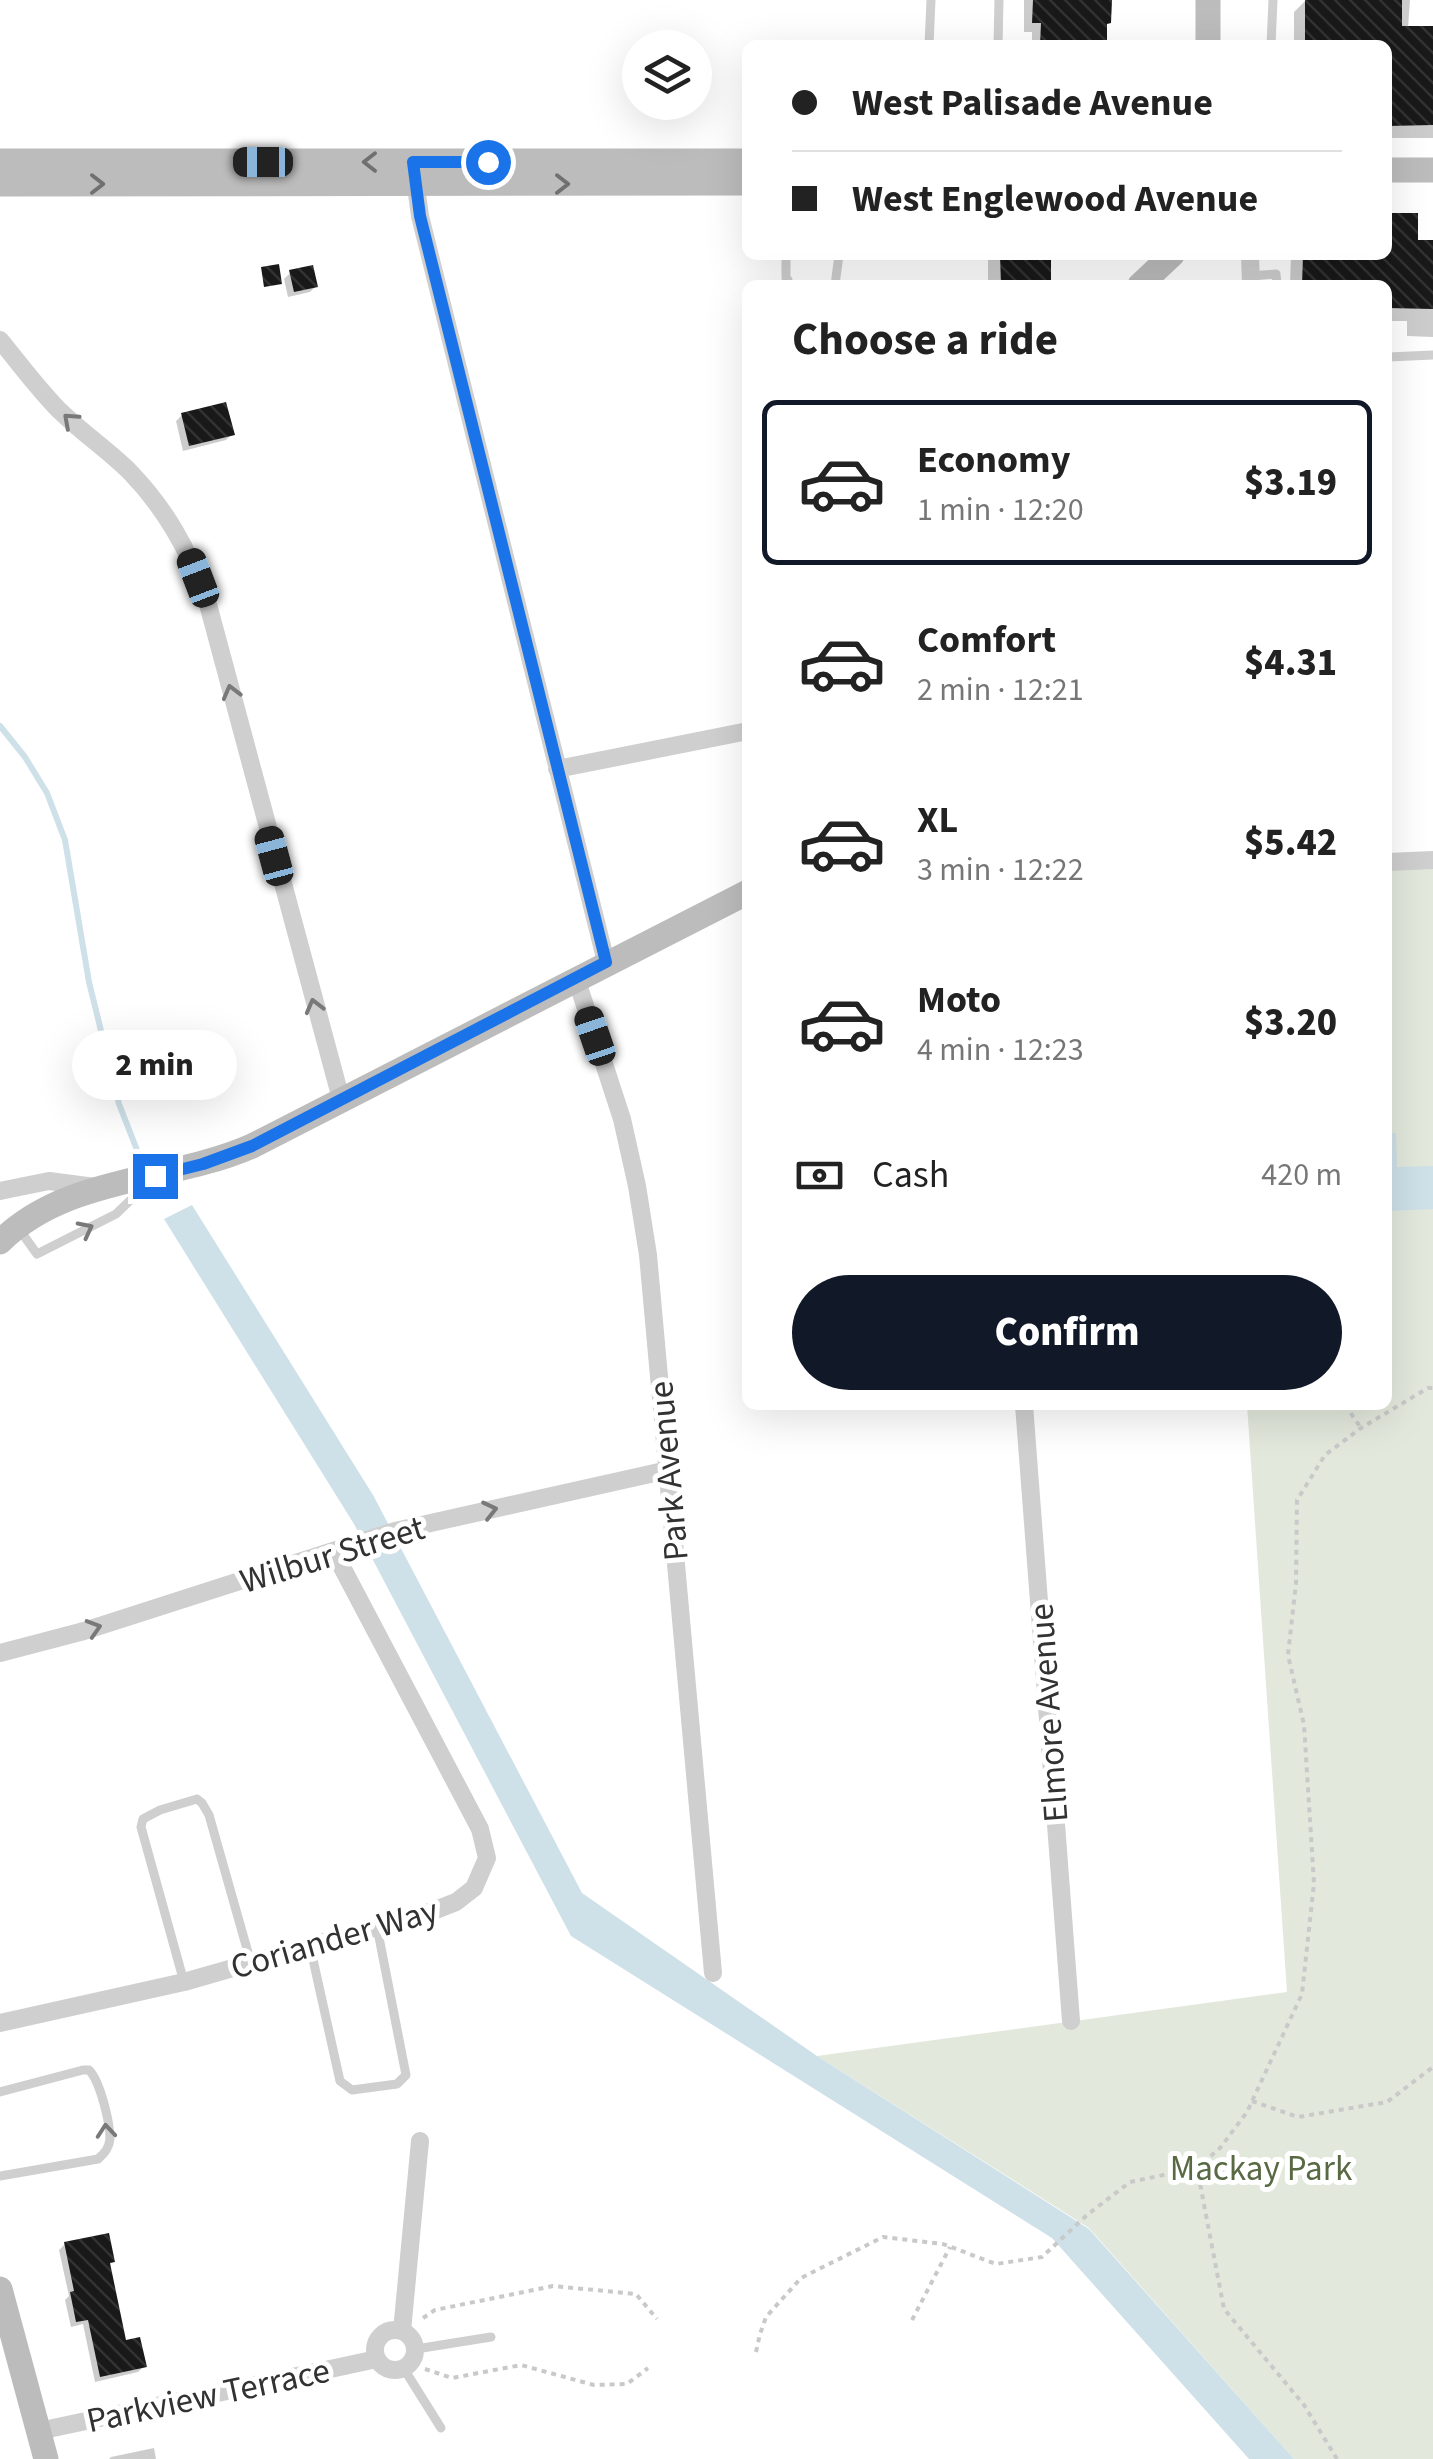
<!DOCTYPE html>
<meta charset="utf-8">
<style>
body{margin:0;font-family:"Source Sans 3",sans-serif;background:#f6f6f6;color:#222;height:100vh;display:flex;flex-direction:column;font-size:38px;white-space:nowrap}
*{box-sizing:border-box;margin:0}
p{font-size:32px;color:#767676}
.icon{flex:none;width:55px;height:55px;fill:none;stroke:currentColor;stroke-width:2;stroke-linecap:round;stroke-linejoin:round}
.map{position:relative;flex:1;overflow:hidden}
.panel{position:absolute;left:742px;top:280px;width:650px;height:1130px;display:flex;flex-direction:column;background:#fff;border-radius:15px;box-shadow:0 10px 40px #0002}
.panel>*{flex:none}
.guide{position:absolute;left:742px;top:40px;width:650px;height:220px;border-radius:15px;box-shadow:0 10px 40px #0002;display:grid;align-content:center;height:220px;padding:0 50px;background:#fff}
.buttons{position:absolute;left:622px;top:30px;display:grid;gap:20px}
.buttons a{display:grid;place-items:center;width:90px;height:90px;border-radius:50%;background:#fff;box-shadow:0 10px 40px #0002;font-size:50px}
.end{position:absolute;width:45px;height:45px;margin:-22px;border:12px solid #1a73e8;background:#fff;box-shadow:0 0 0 5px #fff}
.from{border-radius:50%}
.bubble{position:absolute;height:70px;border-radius:35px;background:#fff;box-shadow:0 10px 40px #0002;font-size:32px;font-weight:800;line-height:70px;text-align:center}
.car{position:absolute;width:30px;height:60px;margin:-30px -15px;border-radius:12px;box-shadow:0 0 8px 2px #0007;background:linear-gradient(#222 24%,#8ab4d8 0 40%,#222 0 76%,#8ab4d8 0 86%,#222 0)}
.guide b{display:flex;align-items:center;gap:35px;height:95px;font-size:38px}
.guide b+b{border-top:2px solid #e0e0e0}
.guide i{width:25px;height:25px;background:#222}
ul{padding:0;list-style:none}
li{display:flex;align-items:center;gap:30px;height:165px;margin:0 20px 15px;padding:0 30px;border:5px solid transparent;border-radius:15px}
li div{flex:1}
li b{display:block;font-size:38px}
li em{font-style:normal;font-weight:800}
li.current{border-color:#111827}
li>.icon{width:90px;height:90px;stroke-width:1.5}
h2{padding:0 50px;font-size:45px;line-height:120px}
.pay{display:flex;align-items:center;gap:25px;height:110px;padding:0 50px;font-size:38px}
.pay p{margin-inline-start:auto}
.primary-button{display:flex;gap:20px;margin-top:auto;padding:20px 50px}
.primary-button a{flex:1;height:115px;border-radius:60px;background:#111827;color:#fff;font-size:40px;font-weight:800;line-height:115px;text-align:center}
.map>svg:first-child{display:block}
</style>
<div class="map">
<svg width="1433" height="2459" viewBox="0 0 1433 2459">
<defs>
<pattern id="building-back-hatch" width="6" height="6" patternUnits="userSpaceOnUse" patternTransform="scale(2.5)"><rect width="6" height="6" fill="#191919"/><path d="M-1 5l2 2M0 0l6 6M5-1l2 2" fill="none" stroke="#323232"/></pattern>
</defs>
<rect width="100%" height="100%" fill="#fff"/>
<path fill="#e2e8dc" d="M 1433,863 L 1433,2459 L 1294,2459 L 1089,2228 L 817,2056 L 1287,1992 L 1247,1405 L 1388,1405 L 1388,865 Z"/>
<path fill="#cee0e8" d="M 1388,1133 L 1396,1133 L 1397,1167 L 1433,1166 L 1433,1209 L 1388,1211 Z
M 192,1205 L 373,1495 L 582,1893 L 817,2056 L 1089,2229 L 1294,2459 L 1249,2459 L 1052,2238 L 571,1936 L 354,1524 L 164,1219 Z"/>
<path fill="#0003" d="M 1024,0 L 1109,0 L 1109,22 L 1105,26 L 1104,45 L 1032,45 L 1032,32 L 1024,32 Z
M 1306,0 L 1410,0 L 1408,28 L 1433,28 L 1433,138 L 1388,138 L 1388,45 L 1294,45 L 1294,12 Z
M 1388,215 L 1416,215 L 1416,242 L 1433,242 L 1433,337 L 1407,336 L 1407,321 L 1388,321 L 1388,285 L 1290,285 L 1291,255 L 1388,255 Z
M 991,255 L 1048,255 L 1048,285 L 988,285 L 988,258 Z
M 290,273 L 316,286 L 310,292 L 288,297 L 284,279 Z
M 182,415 L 232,434 L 226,440 L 183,451 L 176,421 Z
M 65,2244 L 112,2262 L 108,2266 L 124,2343 L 144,2366 L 138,2372 L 95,2382 L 83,2324 L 71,2327 L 65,2300 L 69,2296 L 59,2250 Z
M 154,2448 L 156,2459 L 109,2459 L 111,2457 Z"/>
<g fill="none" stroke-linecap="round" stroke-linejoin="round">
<path stroke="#cee0e8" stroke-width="6" d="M 0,726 L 25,757 L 47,793 L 65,840 L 89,982 L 119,1104 L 137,1150"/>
</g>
<path fill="url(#building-back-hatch)" d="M 1033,0 L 1112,0 L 1111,23 L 1107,24 L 1107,45 L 1040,45 L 1041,23 L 1032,23 Z
M 1305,0 L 1402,0 L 1402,26 L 1433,26 L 1433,125 L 1388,126 L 1388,45 L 1305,45 Z
M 1388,213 L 1418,213 L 1418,240 L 1433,240 L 1433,309 L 1388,308 L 1388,285 L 1302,285 L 1303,255 L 1388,255 Z
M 1000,255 L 1051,255 L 1051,285 L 1001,285 Z
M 279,264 L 282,284 L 264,287 L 261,267 Z
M 313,265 L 318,287 L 294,292 L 289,270 Z
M 226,402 L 235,435 L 189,446 L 181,413 Z
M 109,2233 L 115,2262 L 110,2263 L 126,2340 L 140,2337 L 147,2367 L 100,2377 L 88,2320 L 76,2322 L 70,2292 L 74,2291 L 64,2242 Z"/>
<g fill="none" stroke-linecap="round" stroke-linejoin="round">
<path stroke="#c9c9c9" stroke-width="4" stroke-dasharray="5 5" stroke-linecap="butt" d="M 1345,1405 L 1361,1428
M 1252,2101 L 1298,2117 L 1387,2102 L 1433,2067
M 423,2318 L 435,2310 L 553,2286 L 636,2294 L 657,2319
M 912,2320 L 950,2247
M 756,2352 L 760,2334 L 766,2317 L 801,2278 L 883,2237 L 943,2244 L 996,2264 L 1042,2257 L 1087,2215 L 1130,2182 L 1197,2168
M 425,2369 L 452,2378 L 521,2365 L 594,2385 L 627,2384 L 648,2368
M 1337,2459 L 1304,2405 L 1224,2309 L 1197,2168 L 1220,2148 L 1247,2112 L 1302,1994 L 1314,1883 L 1304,1725 L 1288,1655 L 1296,1583 L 1297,1500 L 1325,1455 L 1361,1428 L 1428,1388 L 1433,1388"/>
<path stroke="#cfcfcf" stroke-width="9" d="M 929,45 L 931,0
M 998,45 L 999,0
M 1271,45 L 1273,0
M 786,255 L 786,278 L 788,280
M 1251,276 L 1276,274 L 1277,285
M 835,285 L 839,255
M 1388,357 L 1433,355
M 19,1229 L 37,1254 L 116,1214 L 145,1186
M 310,1946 L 340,2081 L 352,2090 L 397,2084 L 406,2075 L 377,1927
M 184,1982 L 141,1827 L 143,1819 L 160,1810 L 197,1799 L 202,1803 L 209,1815 L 251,1963
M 0,2092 L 83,2070 L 89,2070 C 100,2081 110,2122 110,2139 C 109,2148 105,2153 98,2159 L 0,2176
M 416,2349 L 491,2337
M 404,2369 L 441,2428"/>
<path stroke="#cfcfcf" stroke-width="18" d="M 414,172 L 420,216 L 606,962
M 1250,255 L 1251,285
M 0,340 C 18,362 35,385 55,406 C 78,430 107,449 130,472 C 166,509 188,550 206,597 L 341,1099
M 557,769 L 748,731
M 1388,862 L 1433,860
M 576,978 L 622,1119 L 637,1186 L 648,1255 L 713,1973
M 0,1191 L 49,1181 L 95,1187
M 1024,1405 L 1071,2021
M 0,1653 L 84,1631 L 395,1531 L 668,1470
M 0,2023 L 184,1982 L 433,1911 L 456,1902 L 474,1888 L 487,1858 L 480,1829 L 334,1552
M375 2350a20 20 0 1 1 40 0a20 20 0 1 1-40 0Z
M 402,2331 L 420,2141
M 39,2431 L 377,2359"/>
<path stroke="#bcbcbc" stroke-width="25" d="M 1208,45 L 1208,0
M 0,161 L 748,161
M 1388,170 L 1433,170
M 0,184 L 748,183
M 1140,285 L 1172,255
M 0,1242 C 66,1176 170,1182 252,1146 L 748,892
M 0,2289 L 46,2459"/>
</g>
<defs><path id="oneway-chevron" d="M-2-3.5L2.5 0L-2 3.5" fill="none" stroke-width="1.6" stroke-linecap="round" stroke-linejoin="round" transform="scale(2.5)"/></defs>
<g stroke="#707070">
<use href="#oneway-chevron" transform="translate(370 162) rotate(-180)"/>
<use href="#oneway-chevron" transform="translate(97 184)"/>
<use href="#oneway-chevron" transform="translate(562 184)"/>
</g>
<g stroke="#797979">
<use href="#oneway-chevron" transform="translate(70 420) rotate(-138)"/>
<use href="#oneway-chevron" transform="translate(231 692) rotate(-105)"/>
<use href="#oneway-chevron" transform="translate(314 1006) rotate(-105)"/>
<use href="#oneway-chevron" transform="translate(86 1229) rotate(-27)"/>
<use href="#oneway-chevron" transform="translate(490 1510) rotate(-13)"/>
<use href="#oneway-chevron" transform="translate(94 1628) rotate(-17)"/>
<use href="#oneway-chevron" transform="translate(106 2131) rotate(-95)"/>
</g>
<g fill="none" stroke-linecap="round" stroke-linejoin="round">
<path stroke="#1a73e8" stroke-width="12" d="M 155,1176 L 203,1164 L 252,1146 L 606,962 L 420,216 L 413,162 L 488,162"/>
</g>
<g text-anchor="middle" stroke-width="10" stroke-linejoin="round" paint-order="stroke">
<g font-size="35" fill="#323232" stroke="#fff">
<text transform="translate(668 1471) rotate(-95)" y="12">Park Avenue</text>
<text transform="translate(332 1554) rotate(-17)" y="12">Wilbur Street</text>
<text transform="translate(1048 1713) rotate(-94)" y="12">Elmore Avenue</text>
<text transform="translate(334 1938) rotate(-16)" y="12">Coriander Way</text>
<text transform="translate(208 2395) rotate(-12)" y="12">Parkview Terrace</text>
</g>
<g font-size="35" fill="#586944" stroke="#fff">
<text x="1261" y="2180">Mackay Park</text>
</g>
</g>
</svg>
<div class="buttons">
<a><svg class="icon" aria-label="layers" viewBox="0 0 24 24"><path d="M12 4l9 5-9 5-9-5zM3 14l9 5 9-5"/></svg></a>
</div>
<i class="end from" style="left:488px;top:162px"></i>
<i class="end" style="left:155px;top:1176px"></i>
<div class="bubble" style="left:72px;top:1030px;width:165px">2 min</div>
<i class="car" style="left:263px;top:162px;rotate:270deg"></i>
<i class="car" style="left:198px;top:578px;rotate:339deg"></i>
<i class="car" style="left:274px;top:856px;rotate:345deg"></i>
<i class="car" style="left:595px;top:1036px;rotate:341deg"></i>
<div class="guide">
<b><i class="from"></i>West Palisade Avenue</b>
<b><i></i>West Englewood Avenue</b>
</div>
<section class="panel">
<h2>Choose a ride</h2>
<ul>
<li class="current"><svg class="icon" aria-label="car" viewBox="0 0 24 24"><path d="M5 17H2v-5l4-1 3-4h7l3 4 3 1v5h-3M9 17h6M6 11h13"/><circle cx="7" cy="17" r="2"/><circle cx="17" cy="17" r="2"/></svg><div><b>Economy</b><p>1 min · 12:20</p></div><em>$3.19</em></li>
<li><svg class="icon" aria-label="car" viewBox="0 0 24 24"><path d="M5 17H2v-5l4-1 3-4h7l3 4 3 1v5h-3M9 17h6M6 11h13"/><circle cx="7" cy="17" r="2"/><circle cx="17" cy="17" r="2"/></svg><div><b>Comfort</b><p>2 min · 12:21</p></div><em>$4.31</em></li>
<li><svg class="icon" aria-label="car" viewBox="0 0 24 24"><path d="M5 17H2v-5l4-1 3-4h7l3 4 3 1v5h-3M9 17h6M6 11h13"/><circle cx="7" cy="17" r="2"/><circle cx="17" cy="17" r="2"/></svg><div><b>XL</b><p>3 min · 12:22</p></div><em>$5.42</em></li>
<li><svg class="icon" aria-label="car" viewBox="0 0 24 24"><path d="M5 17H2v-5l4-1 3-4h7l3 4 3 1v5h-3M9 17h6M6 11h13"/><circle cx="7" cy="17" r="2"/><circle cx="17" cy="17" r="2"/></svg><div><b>Moto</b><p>4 min · 12:23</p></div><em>$3.20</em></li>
</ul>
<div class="pay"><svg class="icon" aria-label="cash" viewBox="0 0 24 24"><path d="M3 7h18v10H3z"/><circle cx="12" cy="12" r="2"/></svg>Cash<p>420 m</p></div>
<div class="primary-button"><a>Confirm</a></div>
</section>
</div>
